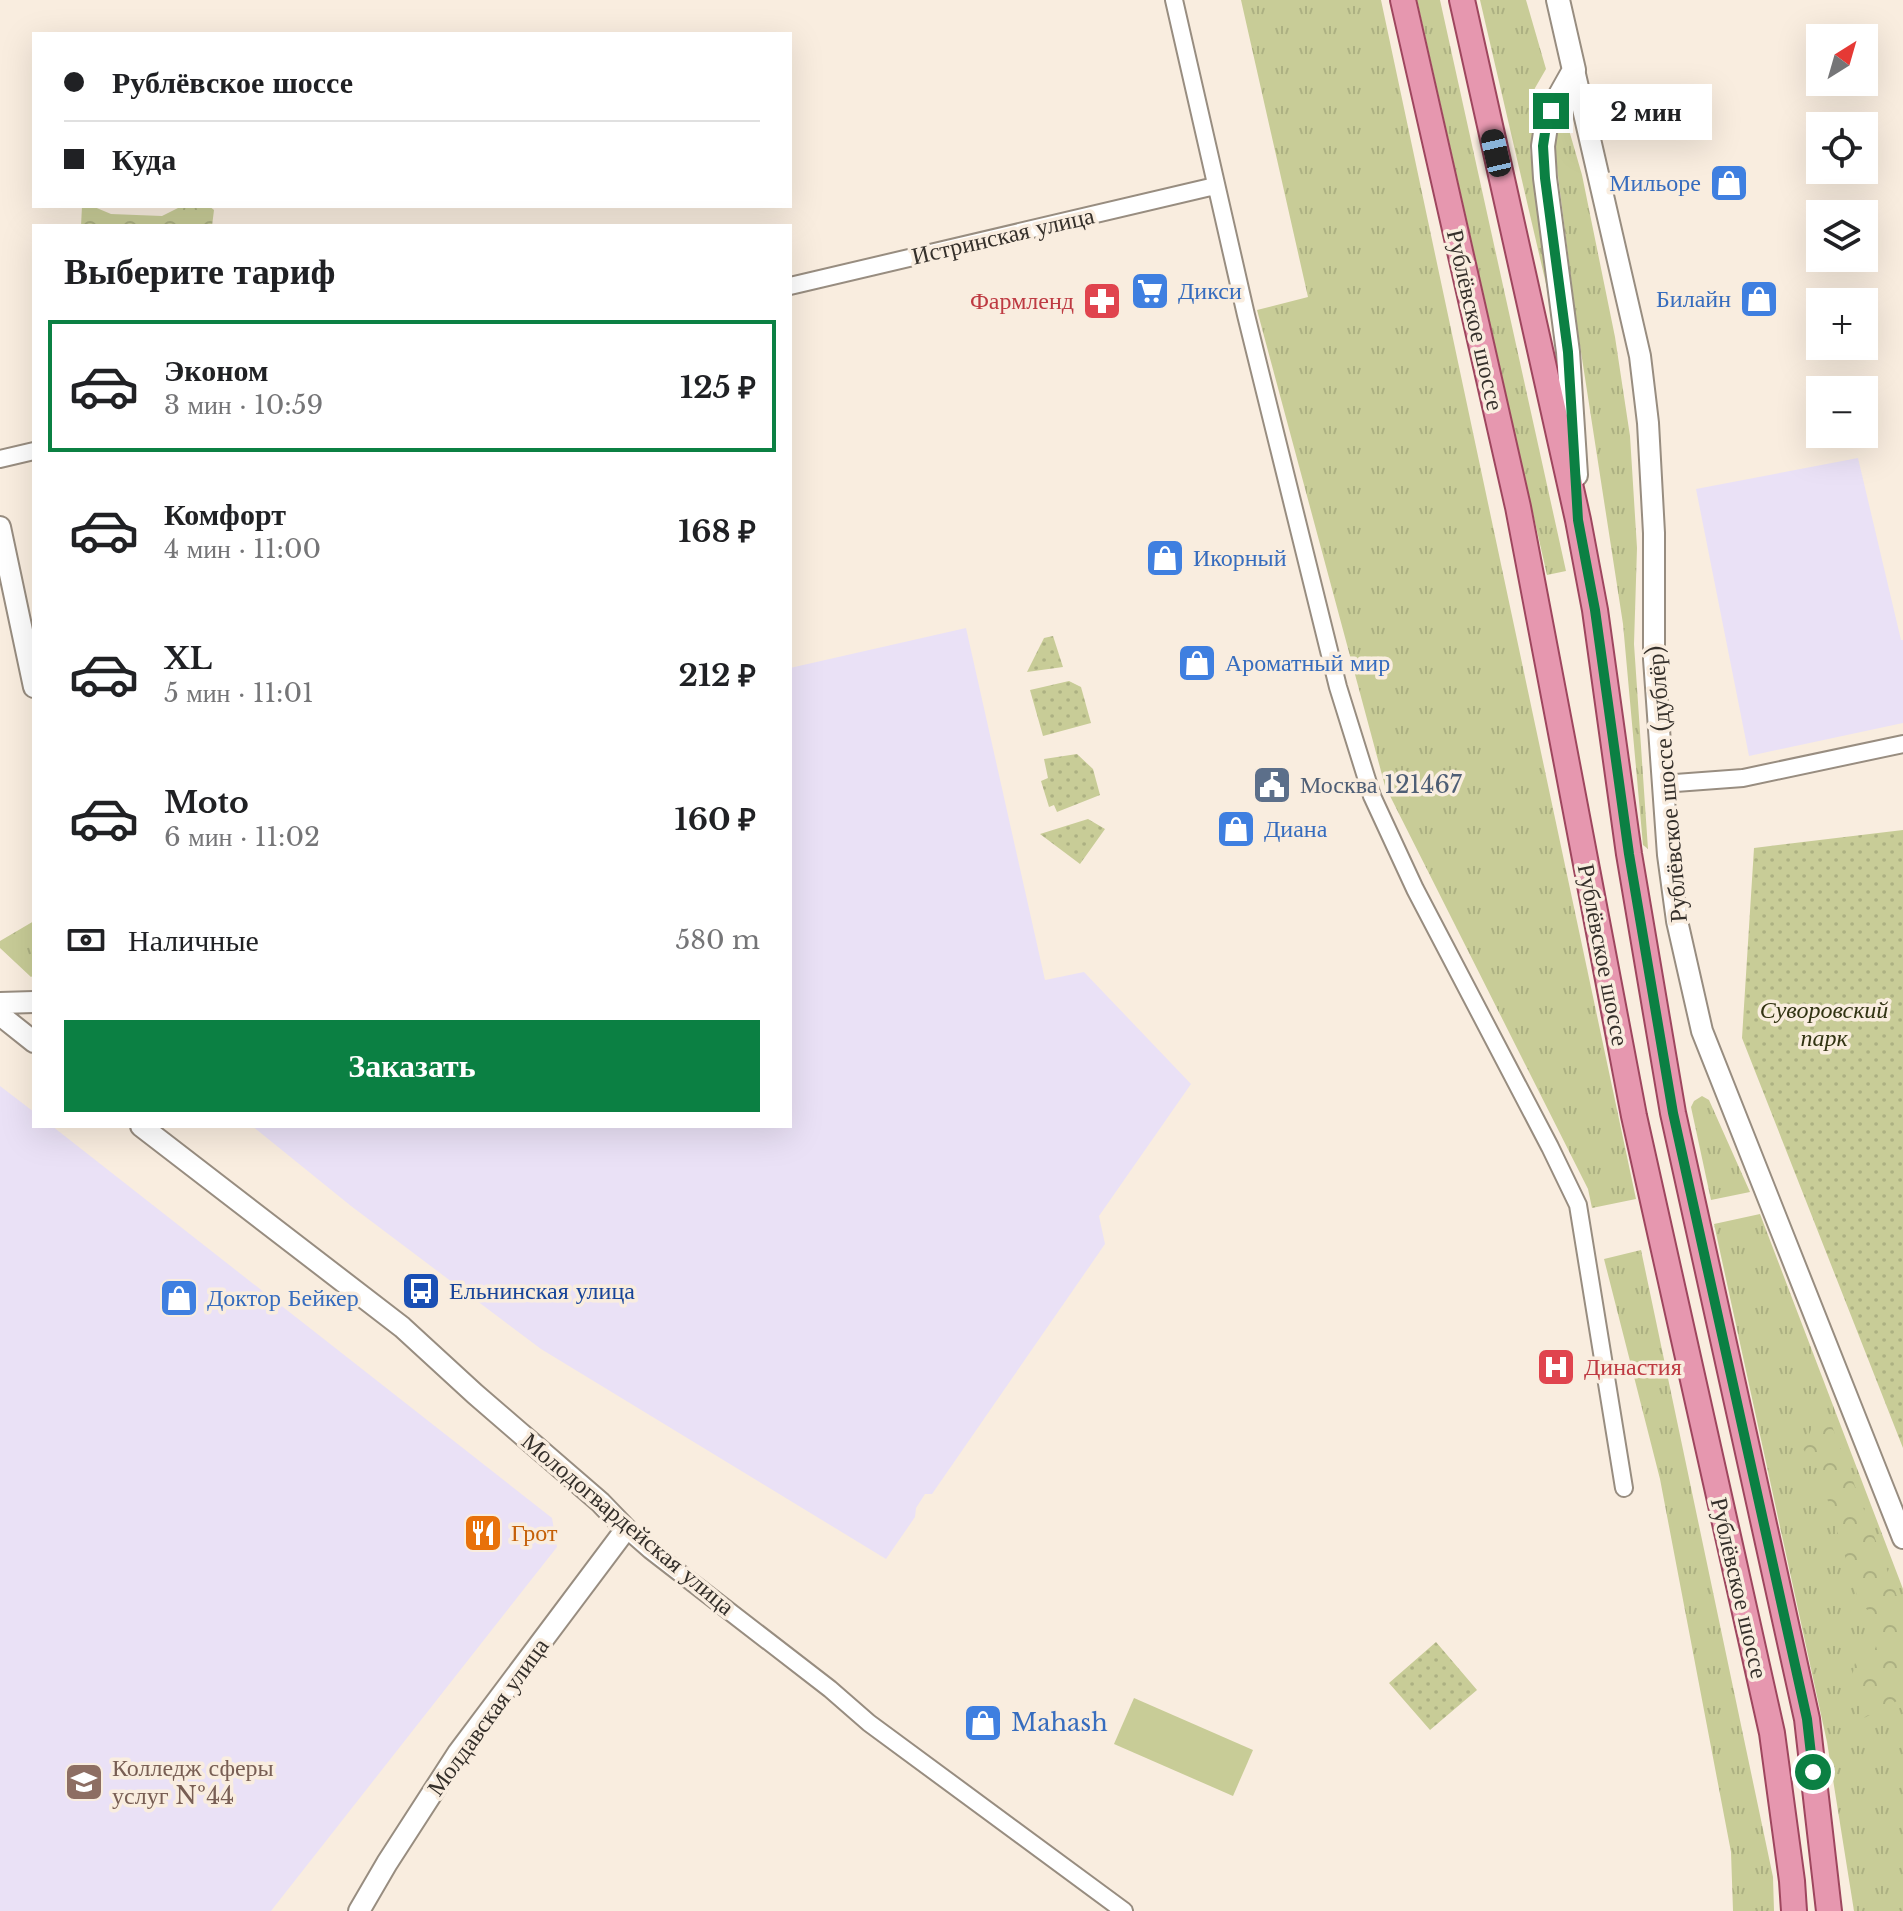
<!DOCTYPE html>
<html lang="ru">
<meta charset="utf-8">
<style>
body{margin:0;font-family:"Libre Baskerville",serif;background:#f2f2f2;color:#202124;height:100vh;display:flex;flex-direction:column;font-size:30px;white-space:nowrap}
*{box-sizing:border-box;margin:0}
p{font-size:26px;color:#757577}
.icon{flex:none;width:44px;height:44px;fill:none;stroke:currentColor;stroke-width:2;stroke-linecap:round;stroke-linejoin:round}
.map{position:relative;flex:1;overflow:hidden}
.sheet{position:absolute;left:32px;top:224px;width:760px;height:904px;display:flex;flex-direction:column;background:#fff;border-radius:0px;box-shadow:0 8px 32px #0002}
.sheet>*{flex:none}
.top-card{position:absolute;left:32px;top:32px;width:760px;height:176px;border-radius:0px;box-shadow:0 8px 32px #0002;display:grid;align-content:center;height:176px;padding:0 32px;background:#fff}
.needle{width:52px;rotate:37deg}
.controls{position:absolute;left:1806px;top:24px;display:grid;gap:16px}
.controls a{display:grid;place-items:center;width:72px;height:72px;border-radius:0px;background:#fff;box-shadow:0 8px 32px #0002;font-size:40px}
.end{position:absolute;width:36px;height:36px;margin:-18px;border:10px solid #0b8043;background:#fff;box-shadow:0 0 0 4px #fff}
.from{border-radius:50%}
.bubble{position:absolute;height:56px;border-radius:0px;background:#fff;box-shadow:0 8px 32px #0002;font-size:26px;font-weight:800;line-height:56px;text-align:center}
.car{position:absolute;width:24px;height:48px;margin:-24px -12px;border-radius:10px;box-shadow:0 0 6px 2px #0007;background:linear-gradient(#222 24%,#8ab4d8 0 40%,#222 0 76%,#8ab4d8 0 86%,#222 0)}
.top-card b{display:flex;align-items:center;gap:28px;height:76px;font-size:30px}
.top-card b+b{border-top:2px solid #e0e0e0}
.top-card i{width:20px;height:20px;background:#202124}
ul{padding:0;list-style:none}
li{display:flex;align-items:center;gap:24px;height:132px;margin:0 16px 12px;padding:0 16px;border:4px solid transparent;border-radius:0px}
li div{flex:1}
li b{display:block;font-size:30px}
li em{font-style:normal;font-weight:800}
li.current{border-color:#0b8043}
li>.icon{width:72px;height:72px;stroke-width:1.5}
h2{padding:0 32px;font-size:36px;line-height:96px}
.pay{display:flex;align-items:center;gap:20px;height:88px;padding:0 32px;font-size:30px}
.pay p{margin-inline-start:auto}
.cta{display:flex;gap:16px;margin-top:auto;padding:16px 32px}
.cta a{flex:1;height:92px;border-radius:0px;background:#0b8043;color:#fff;font-size:32px;font-weight:800;line-height:92px;text-align:center}
.map>svg:first-child{display:block}
</style>
<div class="map">
<svg width="1903" height="1911" viewBox="0 0 1903 1911">
<defs>
<pattern id="grass-tufts" width="24" height="20" patternUnits="userSpaceOnUse" patternTransform="scale(2)"><rect width="24" height="20" fill="#c8cc97"/><path d="M3 7l-1-3M5 7V3M7 7l1-3M15 17l-1-3M17 17v-4M19 17l1-3" fill="none" stroke="#acb082"/></pattern>
<pattern id="forest-crowns" width="20" height="18" patternUnits="userSpaceOnUse" patternTransform="scale(2)"><rect width="20" height="18" fill="#c8cc97"/><path d="M2 6a3 3 0 1 1 6 0M12 15a3 3 0 1 1 6 0" fill="none" stroke="#acb082"/></pattern>
<pattern id="park-dots" width="8" height="8" patternUnits="userSpaceOnUse" patternTransform="scale(2)"><rect width="8" height="8" fill="#c8cc97"/><path d="M2 2h.1M6 6h.1" fill="none" stroke="#acb082" stroke-width="1.8" stroke-linecap="round"/></pattern>
</defs>
<rect width="100%" height="100%" fill="#f9eddf"/>
<path fill="#eae1f6" d="M 1858,458 L 1901,640 L 1903,640 L 1903,723 L 1749,756 L 1696,489 Z
M 966,628 L 1045,980 L 1084,972 L 1191,1084 L 1099,1216 L 1105,1244 L 932,1494 L 925,1494 L 916,1508 L 915,1517 L 886,1559 L 541,1349 L 351,1206 L 252,1126 L 790,1126 L 790,668 Z
M 0,1086 L 34,1112 L 34,1126 L 52,1126 L 552,1518 L 557,1547 L 271,1911 L 0,1911 Z"/>
<path fill="url(#grass-tufts)" d="M 1241,0 L 1381,0 L 1636,1199 L 1592,1208 L 1588,1189 L 1385,786 L 1257,310 L 1308,297 Z
M 1417,0 L 1440,0 L 1566,571 L 1547,575 Z
M 1480,0 L 1526,0 L 1546,69 L 1535,88 L 1529,108 L 1535,114 L 1530,150 L 1553,314 Z
M 1558,127 L 1569,130 L 1582,175 L 1615,337 L 1630,436 L 1637,548 L 1634,644 L 1648,849 L 1643,845 L 1623,624 L 1577,326 L 1556,160 L 1555,140 Z
M 34,921 L 34,975 L 31,977 L 0,948 L 0,941 Z
M 1702,1096 L 1709,1100 L 1750,1192 L 1711,1200 L 1691,1107 L 1694,1101 Z
M 1760,1214 L 1903,1589 L 1903,1911 L 1854,1911 L 1827,1742 L 1714,1224 Z
M 1641,1250 L 1773,1877 L 1774,1911 L 1733,1911 L 1731,1852 L 1660,1479 L 1604,1259 Z"/>
<path fill="url(#forest-crowns)" d="M 82,206 L 92,206 L 111,214 L 162,216 L 182,206 L 209,206 L 214,210 L 212,226 L 81,226 Z
M 1813,1425 L 1832,1426 L 1903,1612 L 1903,1712 L 1897,1701 L 1862,1719 L 1852,1677 L 1856,1658 L 1875,1650 L 1880,1629 L 1857,1595 L 1818,1469 L 1803,1449 Z"/>
<path fill="url(#park-dots)" d="M 1053,636 L 1063,667 L 1027,672 L 1044,638 Z
M 1069,681 L 1081,687 L 1091,723 L 1043,736 L 1030,690 Z
M 1077,754 L 1093,769 L 1100,795 L 1057,812 L 1054,805 L 1049,807 L 1041,781 L 1048,778 L 1044,759 Z
M 1088,819 L 1105,829 L 1080,864 L 1040,834 Z
M 1903,830 L 1903,1448 L 1742,1038 L 1754,848 Z
M 1436,1642 L 1477,1690 L 1430,1730 L 1389,1683 Z"/>
<path fill="#c8cc97" d="M 1134,1698 L 1253,1750 L 1233,1796 L 1114,1744 Z"/>
<g fill="none" stroke-linecap="round" stroke-linejoin="round">
<g stroke="#988d80" stroke-width="20">
<path id="minor" d="M 1174,0 L 1246,315 L 1338,687 L 1372,796 L 1415,889 L 1550,1147 L 1578,1205 L 1624,1488
M 790,286 L 1215,186
M 0,459 L 34,451
M 1662,784 L 1743,778 L 1903,744
M 626,1529 L 650,1550 L 830,1689 L 869,1723 L 1124,1911"/>
</g>
<g stroke="#988d80" stroke-width="24">
<path id="tertiary" d="M 1574,70 L 1640,356 L 1648,423 L 1654,533 L 1654,659 L 1668,855 L 1677,921 L 1702,1031 L 1903,1538
M 0,527 L 34,687
M 0,1003 L 34,1002
M 0,1015 L 34,1042
M 141,1126 L 402,1327 L 475,1394 L 600,1502 L 626,1529 L 458,1753 L 387,1863 L 359,1911"/>
</g>
<g stroke="#988d80" stroke-width="26">
<path id="secondary" d="M 1558,0 L 1574,70 L 1551,111 L 1546,126 L 1543,146 L 1545,178 L 1568,352 L 1576,475"/>
</g>
<g stroke="#9e465e" stroke-width="28">
<path id="primary" d="M 1403,0 L 1518,507 L 1634,1116 L 1772,1733 L 1792,1881 L 1794,1911
M 1462,0 L 1578,520 L 1595,610 L 1629,854 L 1673,1113 L 1807,1719 L 1829,1911"/>
</g>
<use href="#minor" stroke="#fff" stroke-width="16"/>
<use href="#tertiary" stroke="#fff" stroke-width="20"/>
<use href="#secondary" stroke="#fff" stroke-width="22"/>
<use href="#primary" stroke="#e697af" stroke-width="24"/>
</g>
<g fill="none" stroke-linecap="round" stroke-linejoin="round">
<path stroke="#0b8043" stroke-width="10" d="M 1551,111 L 1546,126 L 1543,146 L 1545,178 L 1568,352 L 1578,520 L 1595,610 L 1629,854 L 1673,1113 L 1807,1719 L 1813,1772"/>
</g>
<defs>
<g id="shop-square" transform="scale(2)"><rect x="-9" y="-9" width="18" height="18" rx="4" fill="#3f7fe0" stroke="#f9eddf"/><path d="M-5-2.5h2.3a2.7 3.5 0 0 1 5.4 0H5L5.5 6h-11ZM-1.5-2.5h3a1.5 2.3 0 0 0-3 0Z" fill="#fff"/></g>
<g id="supermarket-square" transform="scale(2)"><rect x="-9" y="-9" width="18" height="18" rx="4" fill="#3f7fe0" stroke="#f9eddf"/><path d="M-6-5.5h2.5l.6 2H6L4.5 2H-2.5L-4.4-4H-6ZM-1.5 3.2a1.3 1.3 0 1 0 .1 0ZM3 3.2a1.3 1.3 0 1 0 .1 0Z" fill="#fff"/></g>
<g id="pharmacy-square" transform="scale(2)"><rect x="-9" y="-9" width="18" height="18" rx="4" fill="#e0444e" stroke="#f9eddf"/><path d="M-2-6h4v4h4v4h-4v4h-4v-4h-4v-4h4Z" fill="#fff"/></g>
<g id="civic-square" transform="scale(2)"><rect x="-9" y="-9" width="18" height="18" rx="4" fill="#5c6f8a" stroke="#f9eddf"/><path d="M-.6-6.5H3V-4.5H.6V-3L4-1V1h2V6H-6V1h2V-1L-.6-3ZM-1.2 2.5V6h2.4V2.5Z" fill="#fff"/></g>
<g id="bus-square" transform="scale(2)"><rect x="-9" y="-9" width="18" height="18" rx="4" fill="#1a4fb4" stroke="#f9eddf"/><path d="M-5-6H5V4H4V6H2V4H-2V6H-4V4H-5ZM-3.5-4V0h7V-4ZM-3.5 1.2v1.5H-2V1.2ZM2 1.2v1.5H3.5V1.2Z" fill="#fff"/></g>
<g id="hospital-square" transform="scale(2)"><rect x="-9" y="-9" width="18" height="18" rx="4" fill="#e0444e" stroke="#f9eddf"/><path d="M-5-5h3v3.5h4V-5h3V5h-3V1.5h-4V5h-3Z" fill="#fff"/></g>
<g id="restaurant-square" transform="scale(2)"><rect x="-9" y="-9" width="18" height="18" rx="4" fill="#e8710a" stroke="#f9eddf"/><path d="M-5-6h1v4h1v-4h1v4h1v-4h1v5L-1.5 .5V6h-2V.5L-5-1ZM5-6V6H3V1.5H1.5Q1.5-4 5-6Z" fill="#fff"/></g>
<g id="university-square" transform="scale(2)"><rect x="-9" y="-9" width="18" height="18" rx="4" fill="#8d6e63" stroke="#f9eddf"/><path d="M0-5L7-2L0 1L-7-2ZM-4 1L0 2.5L4 1V4Q0 6-4 4Z" fill="#fff"/></g>
</defs>
<g fill-rule="evenodd">
<use href="#shop-square" x="1729" y="183"/>
<use href="#supermarket-square" x="1150" y="291"/>
<use href="#shop-square" x="1759" y="299"/>
<use href="#pharmacy-square" x="1102" y="301"/>
<use href="#shop-square" x="1165" y="558"/>
<use href="#shop-square" x="1197" y="663"/>
<use href="#civic-square" x="1272" y="785"/>
<use href="#shop-square" x="1236" y="829"/>
<use href="#bus-square" x="421" y="1291"/>
<use href="#shop-square" x="179" y="1298"/>
<use href="#hospital-square" x="1556" y="1367"/>
<use href="#restaurant-square" x="483" y="1533"/>
<use href="#shop-square" x="983" y="1723"/>
<use href="#university-square" x="84" y="1782"/>
</g>
<g text-anchor="middle" stroke-width="7" stroke-linejoin="round" paint-order="stroke">
<g font-size="24" fill="#366cbe" stroke="#f9eddf" text-anchor="start">
<text x="1701" y="191" text-anchor="end">Мильоре</text>
<text x="1178" y="299">Дикси</text>
<text x="1731" y="307" text-anchor="end">Билайн</text>
<text x="1193" y="566">Икорный</text>
<text x="1225" y="671">Ароматный мир</text>
<text x="1264" y="837">Диана</text>
<text x="207" y="1306">Доктор Бейкер</text>
<text x="1011" y="1731">Mahash</text>
</g>
<g font-size="24" fill="#35302b" stroke="#f9eddf">
<text transform="translate(1003 236) rotate(-13)" y="8">Истринская улица</text>
<text transform="translate(1475 320) rotate(77)" y="8">Рублёвское шоссе</text>
<text transform="translate(1667 784) rotate(-95)" y="8">Рублёвское шоссе (дублёр)</text>
<text transform="translate(1603 955) rotate(79)" y="8">Рублёвское шоссе</text>
<text transform="translate(628 1524) rotate(40)" y="8">Молодогвардейская улица</text>
<text transform="translate(1739 1588) rotate(77)" y="8">Рублёвское шоссе</text>
<text transform="translate(488 1717) rotate(-54)" y="8">Молдавская улица</text>
</g>
<g font-size="24" fill="#be3a42" stroke="#f9eddf" text-anchor="end">
<text x="1074" y="309">Фармленд</text>
<text x="1584" y="1375" text-anchor="start">Династия</text>
</g>
<g font-size="24" fill="#4e5e75" stroke="#f9eddf" text-anchor="start">
<text x="1300" y="793">Москва 121467</text>
</g>
<g font-size="24" font-style="italic" fill="#313312" stroke="#f9eddf">
<text x="1824" y="1018">Суворовский<tspan x="1824" dy="28">парк</tspan></text>
</g>
<g font-size="24" fill="#164399" stroke="#f9eddf" text-anchor="start">
<text x="449" y="1299">Ельнинская улица</text>
</g>
<g font-size="24" fill="#c56008" stroke="#f9eddf" text-anchor="start">
<text x="511" y="1541">Грот</text>
</g>
<g font-size="24" fill="#785e54" stroke="#f9eddf" text-anchor="start">
<text x="112" y="1776">Колледж сферы<tspan x="112" dy="28">услуг №44</tspan></text>
</g>
</g>
</svg>
<div class="controls">
<a><svg class="needle" viewBox="-14 -14 28 28"><path d="M0-13l5 13h-10z" fill="#e53935"/><path d="M0 13l5-13h-10z" fill="#757577"/></svg></a>
<a><svg class="icon" aria-label="locate" viewBox="0 0 24 24"><circle cx="12" cy="12" r="6"/><path d="M12 2v4M12 18v4M2 12h4M18 12h4"/></svg></a>
<a><svg class="icon" aria-label="layers" viewBox="0 0 24 24"><path d="M12 4l9 5-9 5-9-5zM3 14l9 5 9-5"/></svg></a>
<a>+</a>
<a>−</a>
</div>
<i class="end from" style="left:1813px;top:1772px"></i>
<i class="end" style="left:1551px;top:111px"></i>
<div class="bubble" style="left:1580px;top:84px;width:132px">2 мин</div>
<i class="car" style="left:1496px;top:153px;rotate:347deg"></i>
<div class="top-card">
<b><i class="from"></i>Рублёвское шоссе</b>
<b><i></i>Куда</b>
</div>
<section class="sheet">
<h2>Выберите тариф</h2>
<ul>
<li class="current"><svg class="icon" aria-label="car" viewBox="0 0 24 24"><path d="M5 17H2v-5l4-1 3-4h7l3 4 3 1v5h-3M9 17h6M6 11h13"/><circle cx="7" cy="17" r="2"/><circle cx="17" cy="17" r="2"/></svg><div><b>Эконом</b><p>3 мин · 10:59</p></div><em>125 ₽</em></li>
<li><svg class="icon" aria-label="car" viewBox="0 0 24 24"><path d="M5 17H2v-5l4-1 3-4h7l3 4 3 1v5h-3M9 17h6M6 11h13"/><circle cx="7" cy="17" r="2"/><circle cx="17" cy="17" r="2"/></svg><div><b>Комфорт</b><p>4 мин · 11:00</p></div><em>168 ₽</em></li>
<li><svg class="icon" aria-label="car" viewBox="0 0 24 24"><path d="M5 17H2v-5l4-1 3-4h7l3 4 3 1v5h-3M9 17h6M6 11h13"/><circle cx="7" cy="17" r="2"/><circle cx="17" cy="17" r="2"/></svg><div><b>XL</b><p>5 мин · 11:01</p></div><em>212 ₽</em></li>
<li><svg class="icon" aria-label="car" viewBox="0 0 24 24"><path d="M5 17H2v-5l4-1 3-4h7l3 4 3 1v5h-3M9 17h6M6 11h13"/><circle cx="7" cy="17" r="2"/><circle cx="17" cy="17" r="2"/></svg><div><b>Moto</b><p>6 мин · 11:02</p></div><em>160 ₽</em></li>
</ul>
<div class="pay"><svg class="icon" aria-label="cash" viewBox="0 0 24 24"><path d="M3 7h18v10H3z"/><circle cx="12" cy="12" r="2"/></svg>Наличные<p>580 m</p></div>
<div class="cta"><a>Заказать</a></div>
</section>
</div>
